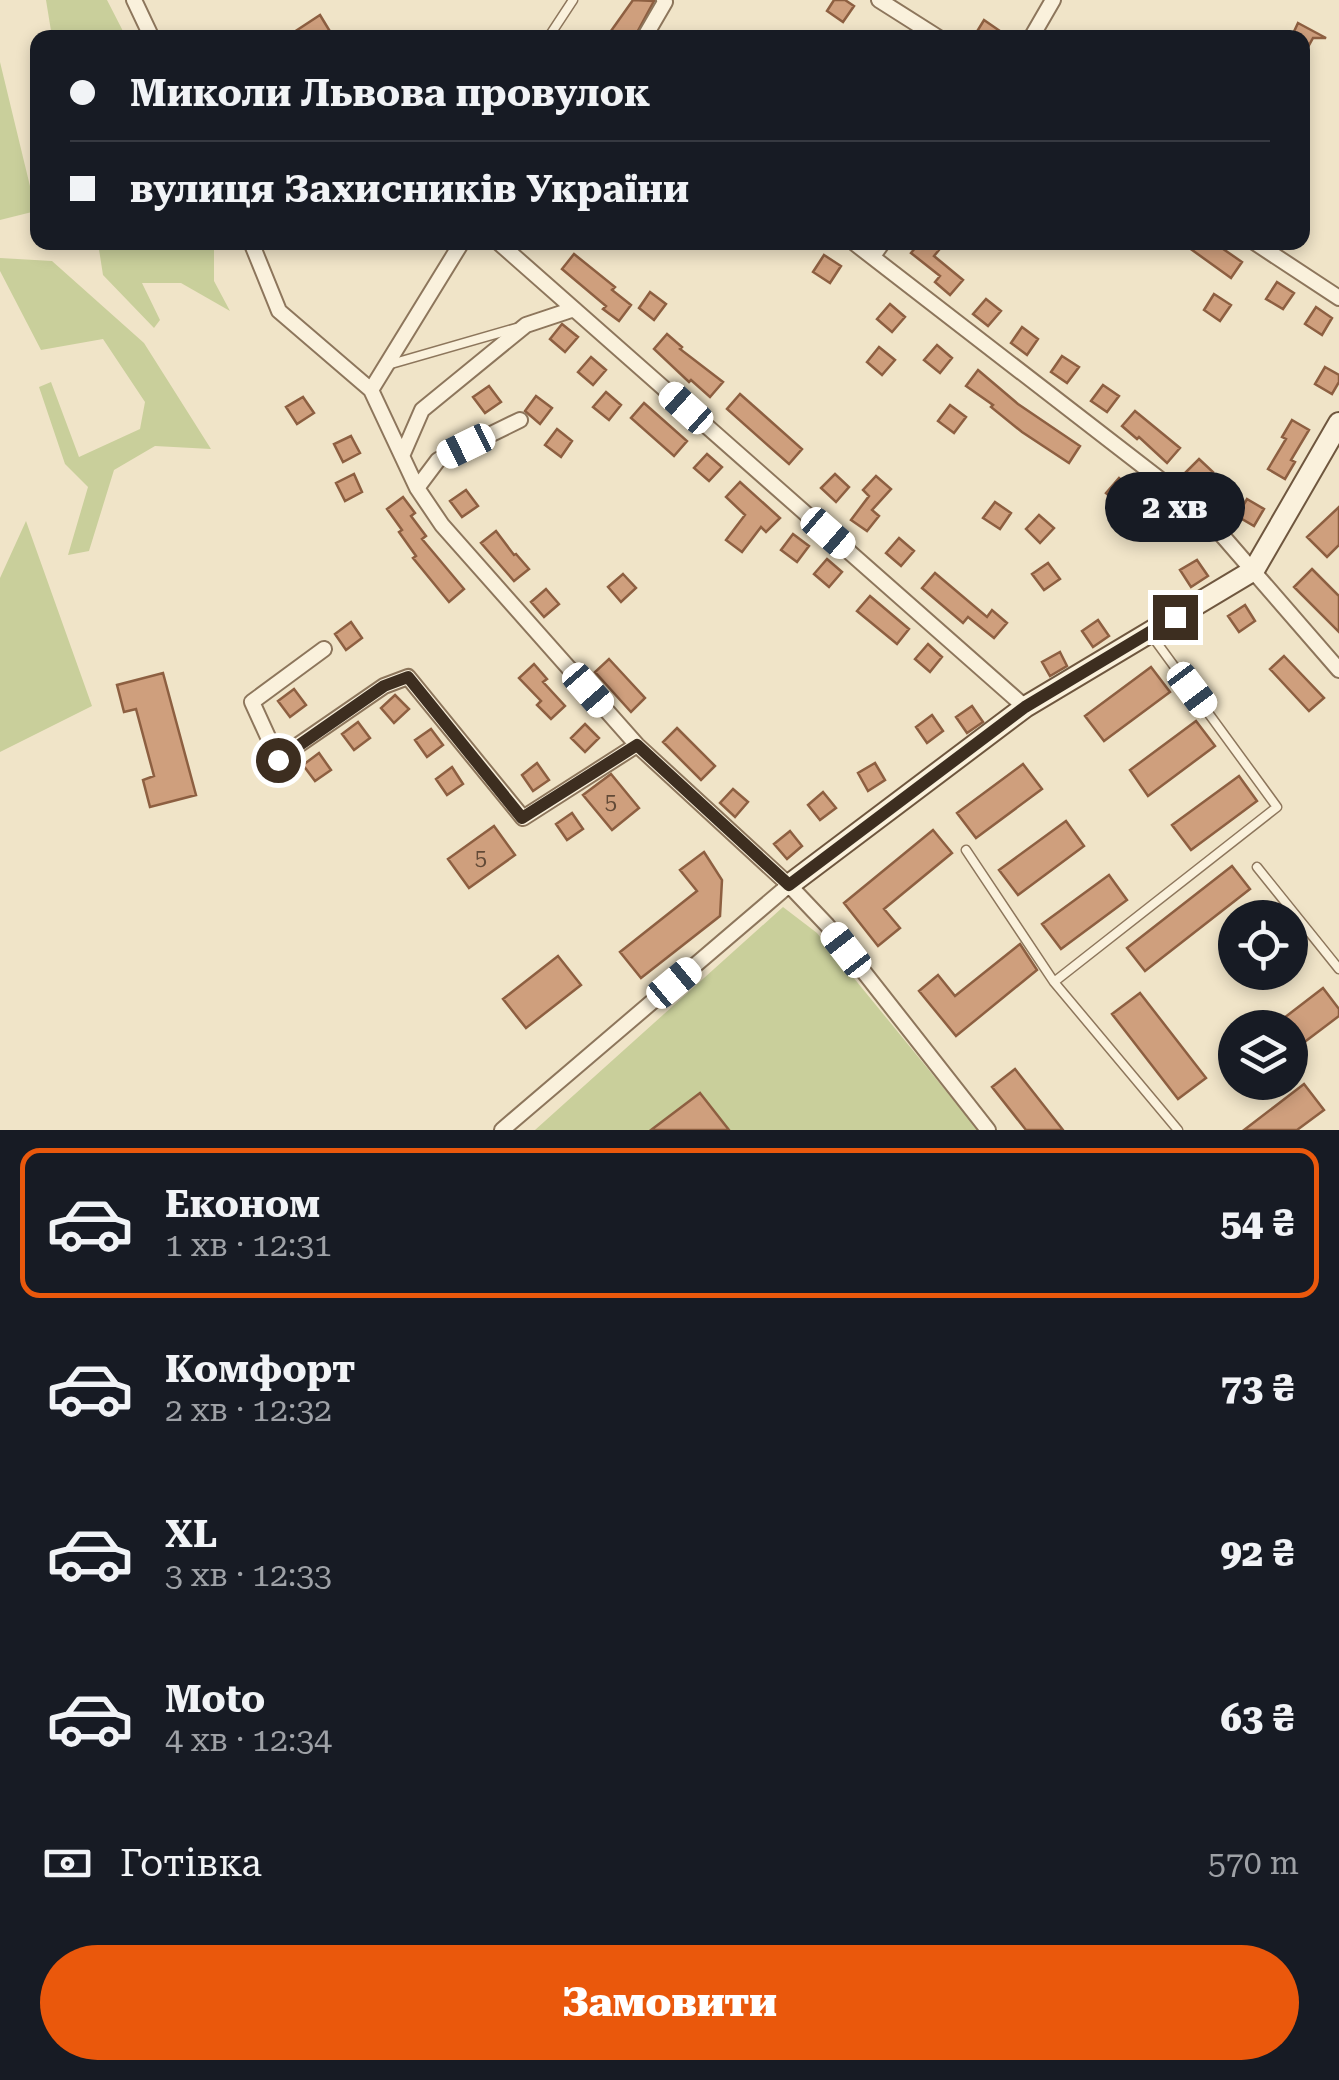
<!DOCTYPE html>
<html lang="uk">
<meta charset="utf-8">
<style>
body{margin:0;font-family:"Roboto Serif",serif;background:#20242c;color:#f1f3f6;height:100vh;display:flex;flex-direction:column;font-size:38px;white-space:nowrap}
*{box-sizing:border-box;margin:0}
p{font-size:32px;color:#9ea1a6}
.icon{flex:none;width:55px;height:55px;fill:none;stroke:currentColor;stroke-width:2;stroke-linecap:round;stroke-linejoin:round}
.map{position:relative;height:1130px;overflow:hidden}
.drawer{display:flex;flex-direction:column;background:#171b24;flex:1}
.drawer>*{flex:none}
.banner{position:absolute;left:30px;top:30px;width:1280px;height:220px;border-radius:20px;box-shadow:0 5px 15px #0003;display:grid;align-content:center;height:220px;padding:0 40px;background:#171b24}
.buttons{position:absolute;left:1218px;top:900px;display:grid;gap:20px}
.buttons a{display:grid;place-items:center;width:90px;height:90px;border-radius:50%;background:#171b24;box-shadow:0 5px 15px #0003;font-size:50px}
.end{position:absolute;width:45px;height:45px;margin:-22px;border:12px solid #3d2e20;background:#fff;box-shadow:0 0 0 5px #fff}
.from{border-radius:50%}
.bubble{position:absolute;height:70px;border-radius:35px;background:#171b24;box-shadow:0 5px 15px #0003;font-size:32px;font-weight:800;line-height:70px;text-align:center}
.car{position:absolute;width:30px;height:60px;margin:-30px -15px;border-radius:12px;box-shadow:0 0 8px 2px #0007;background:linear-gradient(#fff 24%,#345 0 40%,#fff 0 76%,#345 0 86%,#fff 0)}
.banner b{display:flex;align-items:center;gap:35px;height:95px;font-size:38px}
.banner b+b{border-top:2px solid #363941}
.banner i{width:25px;height:25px;background:#f1f3f6}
ul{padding:18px 0 0;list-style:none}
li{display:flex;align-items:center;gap:30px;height:150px;margin:0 20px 15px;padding:0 20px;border:5px solid transparent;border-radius:20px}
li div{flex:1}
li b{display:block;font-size:38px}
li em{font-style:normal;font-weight:800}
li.active{border-color:#ea580c}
li>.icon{width:90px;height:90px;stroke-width:1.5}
.pay{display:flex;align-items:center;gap:25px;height:110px;padding:0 40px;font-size:38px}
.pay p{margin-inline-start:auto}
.button{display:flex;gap:20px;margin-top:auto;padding:20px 40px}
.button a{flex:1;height:115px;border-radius:60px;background:#ea580c;color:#fff;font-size:40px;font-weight:800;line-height:115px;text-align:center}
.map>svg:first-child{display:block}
</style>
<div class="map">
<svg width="1339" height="1130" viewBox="0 0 1339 1130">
<rect width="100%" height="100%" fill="#f0e4c8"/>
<path fill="#c9cf9b" d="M 46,0 L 107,0 L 126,37 L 52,37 Z
M 0,62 L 36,211 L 0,220 Z
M 98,243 L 214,243 L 214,281 L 230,311 L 181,283 L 142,283 L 160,320 L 154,328 L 103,275 Z
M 0,258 L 52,261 L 144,343 L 211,449 L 155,446 L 114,470 L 89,551 L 68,555 L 88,487 L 65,464 L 39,387 L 51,382 L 79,457 L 140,429 L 145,402 L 103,339 L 41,350 L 0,271 Z
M 26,521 L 92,706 L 0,752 L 0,578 Z
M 783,907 L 817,933 L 978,1130 L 535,1130 Z"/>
<path fill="#cf9f7d" stroke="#8d5f41" stroke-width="2.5" d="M 633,0 L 654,1 L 634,38 L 606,38 Z
M 834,0 L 845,0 L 854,6 L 843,22 L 827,11 Z
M 320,15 L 334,38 L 285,38 Z
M 984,20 L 1010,38 L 973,38 Z
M 1298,23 L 1326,38 L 1313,38 L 1302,58 L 1302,38 L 1291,38 Z
M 920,242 L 930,242 L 939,250 L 934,256 L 963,280 L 950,295 L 935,282 L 940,276 L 911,253 Z
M 1181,242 L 1213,242 L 1242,262 L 1231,278 Z
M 574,254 L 615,287 L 612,290 L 631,305 L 619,321 L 603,309 L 606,306 L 562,269 Z
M 824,255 L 841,266 L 830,283 L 813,272 Z
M 1277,282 L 1294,293 L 1283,309 L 1266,299 Z
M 650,292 L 666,304 L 654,320 L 639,308 Z
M 1214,294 L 1231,305 L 1220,321 L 1204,310 Z
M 986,299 L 1001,311 L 988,326 L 973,314 Z
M 890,304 L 905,317 L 892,332 L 877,319 Z
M 1316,307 L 1332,318 L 1322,335 L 1305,324 Z
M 562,324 L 578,337 L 565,352 L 550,339 Z
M 1022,327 L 1038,339 L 1027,355 L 1011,343 Z
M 667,334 L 682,347 L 680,349 L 723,382 L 710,397 L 691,380 L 689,382 L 654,349 Z
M 937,345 L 952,358 L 940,373 L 924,360 Z
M 879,347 L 895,360 L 882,375 L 867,362 Z
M 1062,356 L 1079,367 L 1067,383 L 1051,372 Z
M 591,357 L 606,370 L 593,385 L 578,372 Z
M 1325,367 L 1339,375 L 1339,382 L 1332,394 L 1315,384 Z
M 978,370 L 1018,404 L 1080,446 L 1069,463 L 1022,432 L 991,407 L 993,405 L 966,386 Z
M 1103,385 L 1119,396 L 1107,412 L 1091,401 Z
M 489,386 L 501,402 L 485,413 L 473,397 Z
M 606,392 L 621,405 L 609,420 L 593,407 Z
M 740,394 L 802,449 L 789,464 L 727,409 Z
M 536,396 L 552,408 L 540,424 L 525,411 Z
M 303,397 L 314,413 L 297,424 L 286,407 Z
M 644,403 L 687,441 L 674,456 L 631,418 Z
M 950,405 L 966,417 L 954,433 L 938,421 Z
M 1135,411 L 1180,448 L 1167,463 L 1139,437 L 1137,439 L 1122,426 Z
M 1292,420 L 1309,430 L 1291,460 L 1295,462 L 1285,479 L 1268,469 L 1286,439 L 1282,437 Z
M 557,429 L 572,441 L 561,457 L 545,445 Z
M 351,436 L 360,453 L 343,462 L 334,444 Z
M 707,454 L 722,467 L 709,481 L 694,468 Z
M 1199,459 L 1213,472 L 1200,487 L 1185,473 Z
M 354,474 L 362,492 L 345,501 L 336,483 Z
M 835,474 L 849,487 L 836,502 L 821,488 Z
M 876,476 L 891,489 L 872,510 L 879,516 L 867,531 L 851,520 L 869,496 L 863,490 Z
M 1119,478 L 1157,511 L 1143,525 L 1106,493 Z
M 740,482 L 780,518 L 766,532 L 761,527 L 742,552 L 726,540 L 745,515 L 726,497 Z
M 466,490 L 478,506 L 462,517 L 450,501 Z
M 403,497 L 415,513 L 411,516 L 426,536 L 422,539 L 464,589 L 449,602 L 413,558 L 416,556 L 399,532 L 402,530 L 387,509 Z
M 1247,499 L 1264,509 L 1254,526 L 1237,516 Z
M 995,502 L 1011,513 L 1000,529 L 983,518 Z
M 1339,507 L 1339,545 L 1327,557 L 1307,537 Z
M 1039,515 L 1054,528 L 1040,543 L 1026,529 Z
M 496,531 L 514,555 L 516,554 L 529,569 L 514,581 L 481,543 Z
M 793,534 L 809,546 L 797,562 L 781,550 Z
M 899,538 L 914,551 L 901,566 L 886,553 Z
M 827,559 L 842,572 L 829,587 L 814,574 Z
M 1197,560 L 1208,576 L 1191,587 L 1180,570 Z
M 1048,563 L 1060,579 L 1044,590 L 1032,574 Z
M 1312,569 L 1339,596 L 1339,632 L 1294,587 Z
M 935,573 L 987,617 L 992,610 L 1007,623 L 994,638 L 968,617 L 963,623 L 922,588 Z
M 623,574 L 636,588 L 621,602 L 608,587 Z
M 546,589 L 559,604 L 544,617 L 531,602 Z
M 870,596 L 909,629 L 897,644 L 857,611 Z
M 1245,605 L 1255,621 L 1239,632 L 1228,616 Z
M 1098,620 L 1109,636 L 1093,647 L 1082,631 Z
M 351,622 L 362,638 L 346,650 L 335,634 Z
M 928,644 L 942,657 L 930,672 L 915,659 Z
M 1060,652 L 1067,666 L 1050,676 L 1042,662 Z
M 1284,656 L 1324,698 L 1309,711 L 1270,669 Z
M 609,659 L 645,698 L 631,712 L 595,672 Z
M 534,664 L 547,679 L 543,682 L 565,706 L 551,719 L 537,705 L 541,701 L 519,678 Z
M 1151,667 L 1170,692 L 1104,741 L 1085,716 Z
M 163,673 L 196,795 L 150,807 L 143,780 L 154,776 L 136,709 L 124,712 L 117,685 Z
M 294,689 L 306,705 L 290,717 L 278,701 Z
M 395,695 L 409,709 L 394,723 L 381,708 Z
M 972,706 L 983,722 L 967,733 L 956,717 Z
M 932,715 L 943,731 L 927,743 L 916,727 Z
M 1196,721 L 1215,746 L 1148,796 L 1130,770 Z
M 358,722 L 370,738 L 354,750 L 342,734 Z
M 585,724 L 599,738 L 585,752 L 571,738 Z
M 677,728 L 715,766 L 701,780 L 663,742 Z
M 431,729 L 443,745 L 427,757 L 415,740 Z
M 319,753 L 331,770 L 315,781 L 303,765 Z
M 537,763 L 549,780 L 533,791 L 522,775 Z
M 875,763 L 885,780 L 868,791 L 858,773 Z
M 1023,764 L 1042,789 L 976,838 L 957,813 Z
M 452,767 L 463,784 L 447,795 L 436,779 Z
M 611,774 L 639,808 L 612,830 L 583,795 Z
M 1239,776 L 1257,801 L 1191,850 L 1172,825 Z
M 733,789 L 748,802 L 735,817 L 720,803 Z
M 823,792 L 836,808 L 820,820 L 808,805 Z
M 572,813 L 583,829 L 567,840 L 556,824 Z
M 1066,821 L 1084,846 L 1018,895 L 999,870 Z
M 494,826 L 515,855 L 469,888 L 448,859 Z
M 933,830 L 952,853 L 884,909 L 900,928 L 878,946 L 844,903 Z
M 790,831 L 802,846 L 787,859 L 774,844 Z
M 704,852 L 722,880 L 720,916 L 641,978 L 620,952 L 697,891 L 680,870 Z
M 1232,866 L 1250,889 L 1145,971 L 1127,948 Z
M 1109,875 L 1127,900 L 1061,949 L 1042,924 Z
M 1020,944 L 1037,970 L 956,1036 L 919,991 L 938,975 L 955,996 Z
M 558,956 L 581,985 L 526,1028 L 503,999 Z
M 1323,988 L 1339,1009 L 1339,1016 L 1290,1053 L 1290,1028 L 1271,1028 Z
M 1140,993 L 1206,1078 L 1178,1099 L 1112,1014 Z
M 1015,1069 L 1063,1130 L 1026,1130 L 992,1087 Z
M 1304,1084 L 1324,1110 L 1297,1130 L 1244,1130 Z
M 700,1093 L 729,1130 L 651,1130 Z"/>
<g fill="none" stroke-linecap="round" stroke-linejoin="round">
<g stroke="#8d765c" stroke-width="11">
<path id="lane" d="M 548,38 L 573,0
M 391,364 L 516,328
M 1152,636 L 1277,807 L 1054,982 L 1178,1130
M 966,850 L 1054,982
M 1257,867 L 1339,969"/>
</g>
<g stroke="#8d765c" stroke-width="18">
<path id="street" d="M 134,0 L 152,38
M 879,0 L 939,38
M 644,38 L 665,2 L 664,0
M 1031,38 L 1053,0
M 251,242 L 279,311 L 371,390 L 417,488 L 442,525 L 637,745 L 789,885 L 827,925 L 988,1130
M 498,242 L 1025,707
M 853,242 L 1201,511 L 1339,670
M 1254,242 L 1339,298
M 873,256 L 883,242
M 371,390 L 462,242
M 402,456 L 422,410 L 526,325 L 574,309
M 417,488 L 438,460 L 520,420
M 324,649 L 252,702 L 278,759 L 384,686 L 408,677 L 523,818 L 637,745
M 502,1130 L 789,885"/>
</g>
<g stroke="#6f573f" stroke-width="24">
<path id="secondary" d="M 789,885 L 1025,707 L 1254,570 L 1339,423"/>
</g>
<use href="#lane" stroke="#faf1dc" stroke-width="8"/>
<use href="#street" stroke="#faf1dc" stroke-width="14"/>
<use href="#secondary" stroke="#faf1dc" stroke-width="20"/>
</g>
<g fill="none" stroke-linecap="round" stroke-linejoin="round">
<path stroke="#3d2e20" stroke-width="12" d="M 278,760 L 384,686 L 408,677 L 522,818 L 637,745 L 789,885 L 1025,707 L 1175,617"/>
</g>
<g text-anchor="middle" stroke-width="9" stroke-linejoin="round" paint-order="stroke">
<g font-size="22" fill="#624a37">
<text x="611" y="809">5</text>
<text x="481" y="865">5</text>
</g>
</g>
</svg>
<div class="buttons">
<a><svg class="icon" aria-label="locate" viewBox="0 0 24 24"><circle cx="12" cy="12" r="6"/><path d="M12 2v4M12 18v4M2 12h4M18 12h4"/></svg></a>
<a><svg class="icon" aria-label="layers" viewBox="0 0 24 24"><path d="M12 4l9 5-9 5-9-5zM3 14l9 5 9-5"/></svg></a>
</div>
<i class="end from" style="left:278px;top:760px"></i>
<i class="end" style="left:1175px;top:617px"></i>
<div class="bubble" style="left:1105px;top:472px;width:140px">2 хв</div>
<i class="car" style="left:686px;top:408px;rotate:312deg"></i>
<i class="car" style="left:466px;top:446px;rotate:244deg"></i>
<i class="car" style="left:828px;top:533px;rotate:131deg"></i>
<i class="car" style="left:588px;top:690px;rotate:139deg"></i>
<i class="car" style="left:1192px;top:690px;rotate:143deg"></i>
<i class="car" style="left:846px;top:950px;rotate:322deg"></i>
<i class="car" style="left:674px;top:983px;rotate:50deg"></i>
<div class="banner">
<b><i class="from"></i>Миколи Львова провулок</b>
<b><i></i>вулиця Захисників України</b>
</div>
</div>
<section class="drawer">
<ul>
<li class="active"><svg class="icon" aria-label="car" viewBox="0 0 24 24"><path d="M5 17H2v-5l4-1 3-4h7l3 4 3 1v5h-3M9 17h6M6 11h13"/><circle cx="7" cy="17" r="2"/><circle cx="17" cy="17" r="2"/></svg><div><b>Економ</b><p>1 хв · 12:31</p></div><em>54 ₴</em></li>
<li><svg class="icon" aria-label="car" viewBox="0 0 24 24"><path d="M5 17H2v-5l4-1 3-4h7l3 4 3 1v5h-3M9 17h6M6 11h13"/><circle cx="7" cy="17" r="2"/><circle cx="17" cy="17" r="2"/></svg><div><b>Комфорт</b><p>2 хв · 12:32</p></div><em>73 ₴</em></li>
<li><svg class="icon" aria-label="car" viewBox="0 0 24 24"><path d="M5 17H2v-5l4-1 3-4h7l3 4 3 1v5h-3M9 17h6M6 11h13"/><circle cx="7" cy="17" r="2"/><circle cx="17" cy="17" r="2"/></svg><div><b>XL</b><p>3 хв · 12:33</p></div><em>92 ₴</em></li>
<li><svg class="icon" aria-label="car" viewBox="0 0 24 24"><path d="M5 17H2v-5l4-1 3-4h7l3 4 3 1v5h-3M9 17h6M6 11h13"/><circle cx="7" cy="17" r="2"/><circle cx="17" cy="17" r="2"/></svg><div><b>Moto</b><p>4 хв · 12:34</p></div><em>63 ₴</em></li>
</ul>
<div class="pay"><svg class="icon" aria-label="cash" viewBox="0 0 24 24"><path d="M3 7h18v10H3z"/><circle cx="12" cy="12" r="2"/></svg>Готівка<p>570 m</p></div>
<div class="button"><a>Замовити</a></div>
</section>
